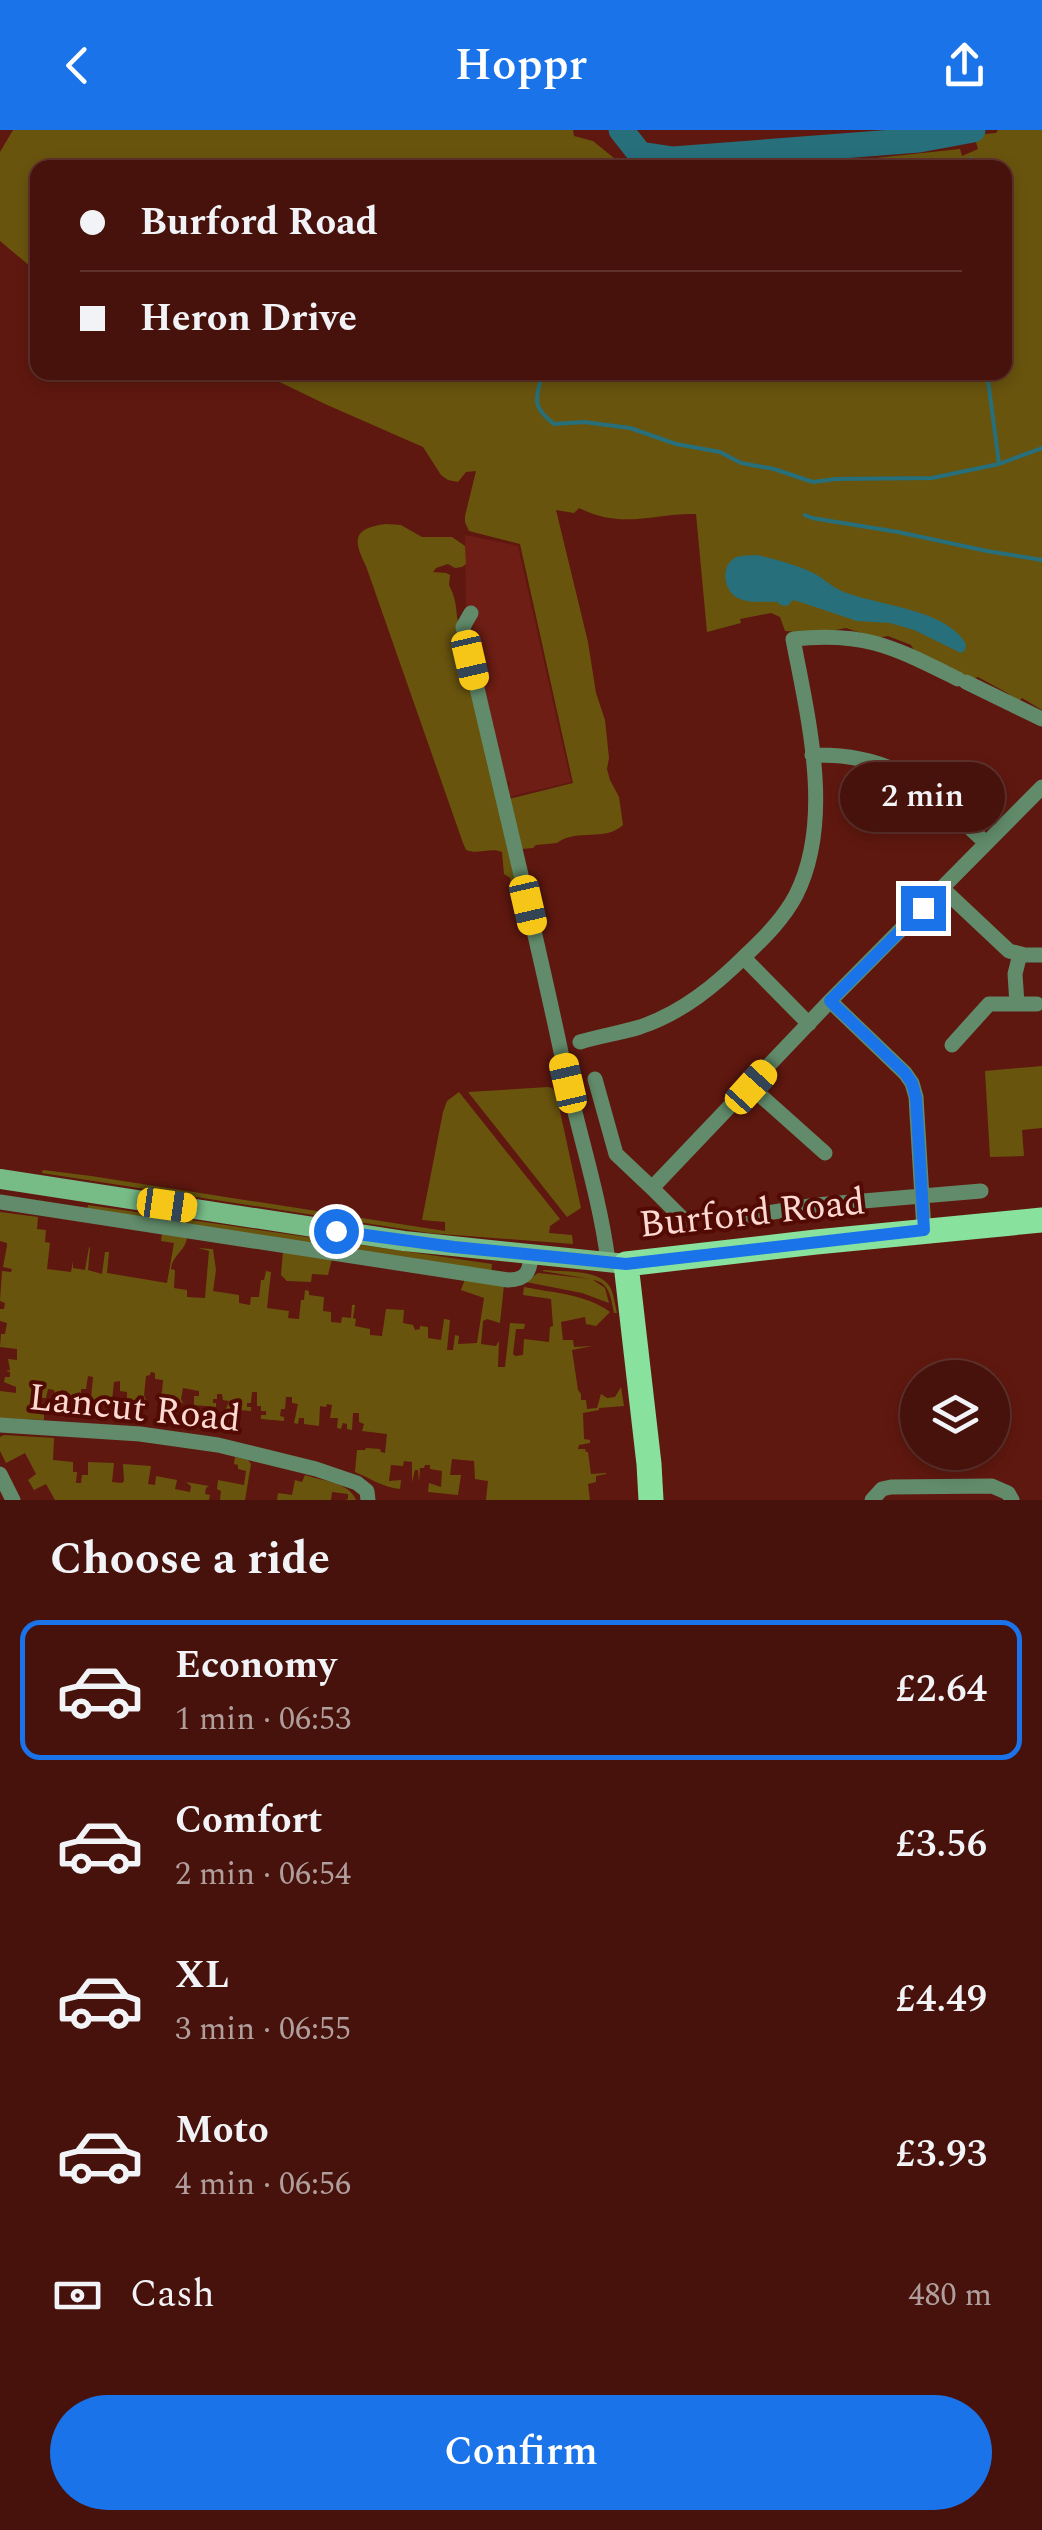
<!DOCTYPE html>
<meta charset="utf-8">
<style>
body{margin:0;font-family:Spectral,serif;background:#4e1b14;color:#f1f3f6;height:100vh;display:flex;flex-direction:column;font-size:38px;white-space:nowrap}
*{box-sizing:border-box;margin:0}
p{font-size:32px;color:#b09e9d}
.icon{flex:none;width:55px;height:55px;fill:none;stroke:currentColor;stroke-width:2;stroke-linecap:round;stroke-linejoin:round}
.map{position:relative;height:1370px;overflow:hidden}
.details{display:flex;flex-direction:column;background:#47120b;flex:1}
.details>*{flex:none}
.guide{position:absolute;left:30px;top:30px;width:982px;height:220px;border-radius:20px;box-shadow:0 5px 15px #0003,0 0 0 2px #5f322c;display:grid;align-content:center;height:220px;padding:0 50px;background:#47120b}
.fabs{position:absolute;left:900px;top:1230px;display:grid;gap:20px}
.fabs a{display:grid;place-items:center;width:110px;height:110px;border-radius:50%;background:#47120b;box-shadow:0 5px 15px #0003,0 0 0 2px #5f322c;font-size:50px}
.end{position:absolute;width:45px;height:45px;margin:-22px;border:12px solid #1a73e8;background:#fff;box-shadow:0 0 0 5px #fff}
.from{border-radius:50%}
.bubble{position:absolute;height:70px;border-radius:35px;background:#47120b;box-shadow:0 5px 15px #0003,0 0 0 2px #5f322c;font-size:32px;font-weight:600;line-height:70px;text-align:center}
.car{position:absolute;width:30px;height:60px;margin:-30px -15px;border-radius:12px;box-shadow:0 0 8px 2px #0007;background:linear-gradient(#f5c518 24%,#345 0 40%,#f5c518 0 76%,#345 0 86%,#f5c518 0)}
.guide b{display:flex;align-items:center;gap:35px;height:95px;font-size:38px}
.guide b+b{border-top:2px solid #5f322c}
.guide i{width:25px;height:25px;background:#f1f3f6}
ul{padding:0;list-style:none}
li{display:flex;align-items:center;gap:30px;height:140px;margin:0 20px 15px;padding:0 30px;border:5px solid transparent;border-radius:20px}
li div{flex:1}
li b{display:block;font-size:38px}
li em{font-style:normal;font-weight:600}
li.active{border-color:#1a73e8}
li>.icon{width:90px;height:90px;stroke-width:1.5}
h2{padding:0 50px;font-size:45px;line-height:120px}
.pay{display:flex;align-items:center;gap:25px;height:110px;padding:0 50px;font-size:38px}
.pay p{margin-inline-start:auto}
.action{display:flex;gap:20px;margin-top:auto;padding:20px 50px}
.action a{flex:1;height:115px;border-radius:60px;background:#1a73e8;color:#fff;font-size:40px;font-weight:600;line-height:115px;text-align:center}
header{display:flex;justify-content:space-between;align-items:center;height:130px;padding:0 50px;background:#1a73e8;color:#fff;font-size:45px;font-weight:600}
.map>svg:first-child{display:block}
</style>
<header><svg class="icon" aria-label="back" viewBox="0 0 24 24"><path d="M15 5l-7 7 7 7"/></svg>Hoppr<svg class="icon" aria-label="share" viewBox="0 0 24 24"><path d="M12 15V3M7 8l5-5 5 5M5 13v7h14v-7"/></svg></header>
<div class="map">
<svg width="1042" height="1370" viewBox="0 0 1042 1370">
<rect width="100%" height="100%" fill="#5f180f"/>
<path fill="#6e1e14" d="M 465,405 L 518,416 L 571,652 L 508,667 L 510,653 L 502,647 L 471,503 L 477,488 L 466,480 Z"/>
<path fill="#69540e" d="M 13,0 L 573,0 L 574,6 L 593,11 L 625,37 L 38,38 L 37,142 L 0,111 L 0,22 Z
M 998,0 L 1042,0 L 1042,580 L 1022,568 L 1019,571 L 1011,568 L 1009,564 L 978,547 L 971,549 L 914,520 L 911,515 L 888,506 L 876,508 L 846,498 L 820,503 L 785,501 L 780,487 L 771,483 L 740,489 L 741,493 L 707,502 L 696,384 C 652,383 624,400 579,378 L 574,383 L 556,380 L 588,512 L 596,563 L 605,590 L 609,628 L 607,639 L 610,650 L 619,667 L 623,695 C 605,712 577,698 557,713 L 536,715 L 533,718 L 522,719 L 509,669 L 573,653 L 520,414 L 469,401 L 465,392 L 465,386 L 476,341 L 466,342 L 458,352 L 448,350 L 441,345 L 423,317 L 325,274 L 261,243 L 1005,242 L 1005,38 L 791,37 L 960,19 L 962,26 L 978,19 L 974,5 L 996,3 Z
M 386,394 L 401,395 L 422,407 L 452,407 L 465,416 L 466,434 L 462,437 L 455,438 L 448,434 L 436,438 L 433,442 L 446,443 L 450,445 L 449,455 C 455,467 456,474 457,487 L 517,752 L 516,755 L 511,754 L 510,748 L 504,744 L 502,722 C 490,717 478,725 466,720 L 463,713 L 366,436 C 352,409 354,398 386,394 Z
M 1042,936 L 1042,998 L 1022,1000 L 1024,1026 L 990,1027 L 985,941 Z
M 548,957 L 552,958 L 556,963 L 581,1078 L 567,1087 L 468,962 Z
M 459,962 L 560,1089 L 550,1096 L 549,1103 L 572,1105 L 573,1114 L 429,1103 L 42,1043 L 43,1040 L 91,1046 L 445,1101 L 445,1092 L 422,1090 L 443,982 L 447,971 Z
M 88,1075 L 492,1134 L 491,1143 L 87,1081 Z
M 0,1082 L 38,1087 L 37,1099 L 46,1100 L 45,1112 L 50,1113 L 47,1139 L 71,1142 L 73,1131 L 73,1138 L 85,1140 L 89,1117 L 90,1118 L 88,1140 L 102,1144 L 105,1122 L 109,1122 L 107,1143 L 167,1153 L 174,1113 L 161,1111 L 162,1103 L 187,1106 C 187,1120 172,1125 171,1139 L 175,1140 L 174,1158 L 187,1160 L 187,1167 L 205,1168 L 209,1121 L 198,1118 L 211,1119 L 213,1119 L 216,1140 L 213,1161 L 239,1165 L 239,1173 L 250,1175 L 251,1167 L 259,1167 L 261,1150 L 264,1150 L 266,1141 L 271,1142 L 267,1178 L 289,1181 L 288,1188 L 299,1189 L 301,1170 L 304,1170 L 305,1160 L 309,1161 L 309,1165 L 324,1167 L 323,1181 L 331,1182 L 331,1192 L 341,1193 L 342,1187 L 351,1188 L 352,1175 L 355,1175 L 353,1188 L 356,1189 L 355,1196 L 370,1199 L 370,1205 L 382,1206 L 386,1179 L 404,1180 L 403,1193 L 413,1195 L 415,1200 L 420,1199 L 420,1196 L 428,1197 L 428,1208 L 441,1210 L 444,1189 L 450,1190 L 447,1220 L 453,1220 L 455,1205 L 459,1206 L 458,1214 L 477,1213 L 484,1168 L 461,1160 L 465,1149 L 504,1155 L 500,1193 L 487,1189 L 483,1191 L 481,1214 L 496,1216 L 499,1211 L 498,1237 L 505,1237 L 510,1193 L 525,1194 L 524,1199 L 516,1199 L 513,1224 L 515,1226 L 523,1225 L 524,1209 L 549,1212 L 550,1197 L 553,1196 L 551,1169 L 523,1165 L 524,1157 C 553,1163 586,1164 610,1182 L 596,1196 L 586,1194 L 585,1187 L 561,1192 L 563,1210 L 573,1210 L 574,1217 L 592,1216 L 572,1220 L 578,1260 L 581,1264 L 581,1270 L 586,1270 L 587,1279 L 597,1278 L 601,1264 L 607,1268 L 615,1267 L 621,1257 L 624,1276 L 599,1278 L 599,1280 L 583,1283 L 584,1309 L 590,1310 L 590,1313 L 579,1315 L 578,1319 L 585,1319 L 586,1322 L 588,1322 L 591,1344 L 606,1343 L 606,1344 L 596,1346 L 596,1352 L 588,1354 L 590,1370 L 486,1370 L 488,1351 L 475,1349 L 474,1331 L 452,1329 L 450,1345 L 461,1345 L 458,1365 L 428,1362 L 429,1353 L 441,1357 L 442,1341 L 430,1339 L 430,1335 L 425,1335 L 424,1338 L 420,1338 L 419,1352 L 418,1340 L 415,1340 L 412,1352 L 412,1332 L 404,1331 L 403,1336 L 391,1335 L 389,1351 L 401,1350 L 400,1359 C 382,1357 372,1349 355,1342 L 357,1320 L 365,1320 L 366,1318 L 380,1319 L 381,1322 L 385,1323 L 387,1304 L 362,1301 L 364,1294 L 359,1292 L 359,1283 L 353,1283 L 352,1300 L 347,1299 L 347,1294 L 343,1293 L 341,1299 L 337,1298 L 338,1288 L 330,1288 L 332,1275 L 327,1274 L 326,1277 L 320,1276 L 319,1296 L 304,1294 L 304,1288 L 299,1288 L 298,1294 L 294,1293 L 298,1274 L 292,1273 L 292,1267 L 286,1267 L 285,1279 L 281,1279 L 280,1286 L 284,1287 L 284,1291 L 261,1289 L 261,1285 L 266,1285 L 266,1281 L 261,1281 L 261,1276 L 257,1276 L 257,1262 L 252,1262 L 251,1273 L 247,1273 L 247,1277 L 251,1277 L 251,1281 L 226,1279 L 229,1271 L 223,1270 L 222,1264 L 217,1264 L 217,1269 L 213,1269 L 213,1273 L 216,1273 L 216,1277 L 194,1275 L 194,1266 L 199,1266 L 199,1261 L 183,1258 L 181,1269 L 183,1273 L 158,1270 L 162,1262 L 163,1250 L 155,1249 L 155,1243 L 151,1242 L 150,1245 L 146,1246 L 144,1265 L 148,1275 L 127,1273 L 127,1262 L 120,1261 L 120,1251 L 114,1252 L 112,1271 L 91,1269 L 93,1247 L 88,1246 L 86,1259 L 81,1259 L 81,1267 L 67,1266 L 67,1261 L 61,1260 L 60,1265 L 55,1264 L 54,1260 L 48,1259 L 46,1268 L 37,1268 L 37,1277 L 44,1277 L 44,1290 L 0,1288 L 0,1261 L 16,1263 L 16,1257 L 4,1252 L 5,1247 L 10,1247 L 10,1242 L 6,1241 L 10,1240 L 8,1229 L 17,1230 L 17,1219 L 0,1217 L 1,1204 L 5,1204 L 7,1193 L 0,1191 L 0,1179 L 4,1179 L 5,1173 L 0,1171 L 2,1141 L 11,1142 L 12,1139 L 3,1137 L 7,1116 L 7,1113 L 0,1111 Z
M 283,1121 L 332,1129 L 328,1145 L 312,1144 L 311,1152 L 287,1151 L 281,1145 Z
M 544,1140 C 563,1142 600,1139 610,1157 C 614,1164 615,1175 617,1183 L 614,1183 C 611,1169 610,1152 593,1150 L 605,1158 L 609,1173 L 582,1163 L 526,1152 L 538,1143 L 591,1149 L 542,1141 Z
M 4,1305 L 54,1308 L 53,1330 L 73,1332 L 73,1342 L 77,1342 L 76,1353 L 81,1353 L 82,1345 L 88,1345 L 88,1332 L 114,1333 L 112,1352 L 122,1353 L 124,1351 L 123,1334 L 151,1336 L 148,1354 L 155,1355 L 156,1346 L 177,1350 L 175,1359 L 190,1362 L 191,1356 L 186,1352 L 209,1356 L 206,1358 L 205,1364 L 210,1365 L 209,1370 L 55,1370 L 46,1354 L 34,1360 L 28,1350 L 36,1344 L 25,1323 L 6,1333 L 0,1321 L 0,1307 Z
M 235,1327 L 248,1330 L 251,1334 L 245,1370 L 220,1370 L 221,1361 L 217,1359 L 218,1350 L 244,1355 L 246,1341 L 238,1339 L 238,1335 L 234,1334 Z
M 305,1345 C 322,1351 349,1352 356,1370 L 345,1370 L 348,1369 L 348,1364 L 332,1362 L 331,1370 L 277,1370 L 278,1363 L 292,1365 L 295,1350 L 302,1352 Z"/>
<path fill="#266f7b" d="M 757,425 C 777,430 799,435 817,445 C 827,451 833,458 844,462 C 880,476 946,479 966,514 L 965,520 L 961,523 L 914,500 L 890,493 L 857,491 L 800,472 L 793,470 L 787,476 L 780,475 L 778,472 C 765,471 747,474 736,467 C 724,459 721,439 732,430 C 738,424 749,426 757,425 Z"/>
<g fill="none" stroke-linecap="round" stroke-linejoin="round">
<path stroke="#266f7b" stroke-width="4" d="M 971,29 L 972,38
M 567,38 L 568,32
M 542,242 C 537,270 530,275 554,294 L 584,292 L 630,298 L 676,314 L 720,322 L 741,333 L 774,339 L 813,352 L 836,349 L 932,348 L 999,334
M 987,242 L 999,334 L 1042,318
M 805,385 L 812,388 L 898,402 L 987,421 L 1042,430"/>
<path stroke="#266f7b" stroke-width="25" d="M 621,0 L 640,24 L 673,29 L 919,10 L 973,0"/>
<path stroke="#618b6a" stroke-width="15" d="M 471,483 L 463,497 C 495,639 531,780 561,922 C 575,992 599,1061 608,1131
M 966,552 L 1042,589
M 812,625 C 899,623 927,659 986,713
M 942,758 L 1009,821 L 1025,825 L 1042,825
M 744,828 L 809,894
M 830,871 L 905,943 L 912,953 L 916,967 L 924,1101
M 1017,874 L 1015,844 L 1020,824
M 580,912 C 600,906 620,903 640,897 C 682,883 716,855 747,824 C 765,807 784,788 796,765 C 834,690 808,588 793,509 C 866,501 895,518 958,549
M 952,915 L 989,874 L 1037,874
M 595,949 L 616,1024 L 652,1058
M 751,957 L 825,1023
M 0,1072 L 508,1150 C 526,1150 530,1142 531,1125
M 749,1086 L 816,1075 L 981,1061
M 685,1091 L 652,1058 L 830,871 L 1042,657
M 0,1295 L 140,1304 L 218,1315 L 316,1339 L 357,1353 L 367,1361 L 368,1370
M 0,1344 L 13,1370
M 872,1370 L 882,1359 L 891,1357 L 992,1356 L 1008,1363 L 1012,1370"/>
<path stroke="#77bb87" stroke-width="20" d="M 0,1049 L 404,1111 L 626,1134"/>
<path stroke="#88e19d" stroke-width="25" d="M 651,1370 L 649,1334 L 626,1134 L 816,1112 L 1042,1090"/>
</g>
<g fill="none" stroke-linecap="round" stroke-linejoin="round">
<path stroke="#1a73e8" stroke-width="12" d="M 336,1101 L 454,1117 L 626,1134 L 924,1100 L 916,968 L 912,953 L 905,943 L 830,871 L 923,778"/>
</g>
<g text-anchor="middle" stroke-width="8" stroke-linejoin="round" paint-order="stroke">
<g font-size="38" fill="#fdd9d2" stroke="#520a04">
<text transform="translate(752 1082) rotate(-6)" y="13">Burford Road</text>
<text transform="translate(135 1277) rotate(6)" y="13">Lancut Road</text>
</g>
</g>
</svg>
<div class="fabs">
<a><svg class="icon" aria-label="layers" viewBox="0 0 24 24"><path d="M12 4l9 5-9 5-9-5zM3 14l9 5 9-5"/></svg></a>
</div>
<i class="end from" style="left:336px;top:1101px"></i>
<i class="end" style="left:923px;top:778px"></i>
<div class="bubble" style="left:840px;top:632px;width:165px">2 min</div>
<i class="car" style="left:470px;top:530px;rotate:167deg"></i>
<i class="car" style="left:528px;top:775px;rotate:167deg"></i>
<i class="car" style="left:568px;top:953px;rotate:347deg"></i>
<i class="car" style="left:751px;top:957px;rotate:42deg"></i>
<i class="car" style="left:167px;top:1075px;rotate:98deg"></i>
<div class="guide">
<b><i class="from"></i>Burford Road</b>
<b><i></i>Heron Drive</b>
</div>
</div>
<section class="details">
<h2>Choose a ride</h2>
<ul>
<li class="active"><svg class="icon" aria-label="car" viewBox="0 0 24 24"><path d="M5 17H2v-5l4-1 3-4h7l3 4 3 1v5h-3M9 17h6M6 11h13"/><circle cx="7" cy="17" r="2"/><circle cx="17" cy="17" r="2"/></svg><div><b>Economy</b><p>1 min · 06:53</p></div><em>£2.64</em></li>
<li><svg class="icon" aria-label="car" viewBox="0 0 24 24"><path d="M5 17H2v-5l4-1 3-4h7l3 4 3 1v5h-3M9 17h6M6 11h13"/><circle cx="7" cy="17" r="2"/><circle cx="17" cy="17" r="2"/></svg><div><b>Comfort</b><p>2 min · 06:54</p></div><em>£3.56</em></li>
<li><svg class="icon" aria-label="car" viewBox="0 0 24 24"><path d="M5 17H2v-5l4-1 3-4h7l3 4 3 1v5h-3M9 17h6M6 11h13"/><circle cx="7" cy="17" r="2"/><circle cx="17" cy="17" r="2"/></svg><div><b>XL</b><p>3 min · 06:55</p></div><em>£4.49</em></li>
<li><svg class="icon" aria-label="car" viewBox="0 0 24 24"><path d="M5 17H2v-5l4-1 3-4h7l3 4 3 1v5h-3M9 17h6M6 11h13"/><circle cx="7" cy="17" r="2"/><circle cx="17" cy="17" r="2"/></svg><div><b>Moto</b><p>4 min · 06:56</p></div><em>£3.93</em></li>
</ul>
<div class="pay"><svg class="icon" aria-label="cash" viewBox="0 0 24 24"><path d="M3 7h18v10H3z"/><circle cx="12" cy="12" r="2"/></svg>Cash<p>480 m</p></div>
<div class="action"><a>Confirm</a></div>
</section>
